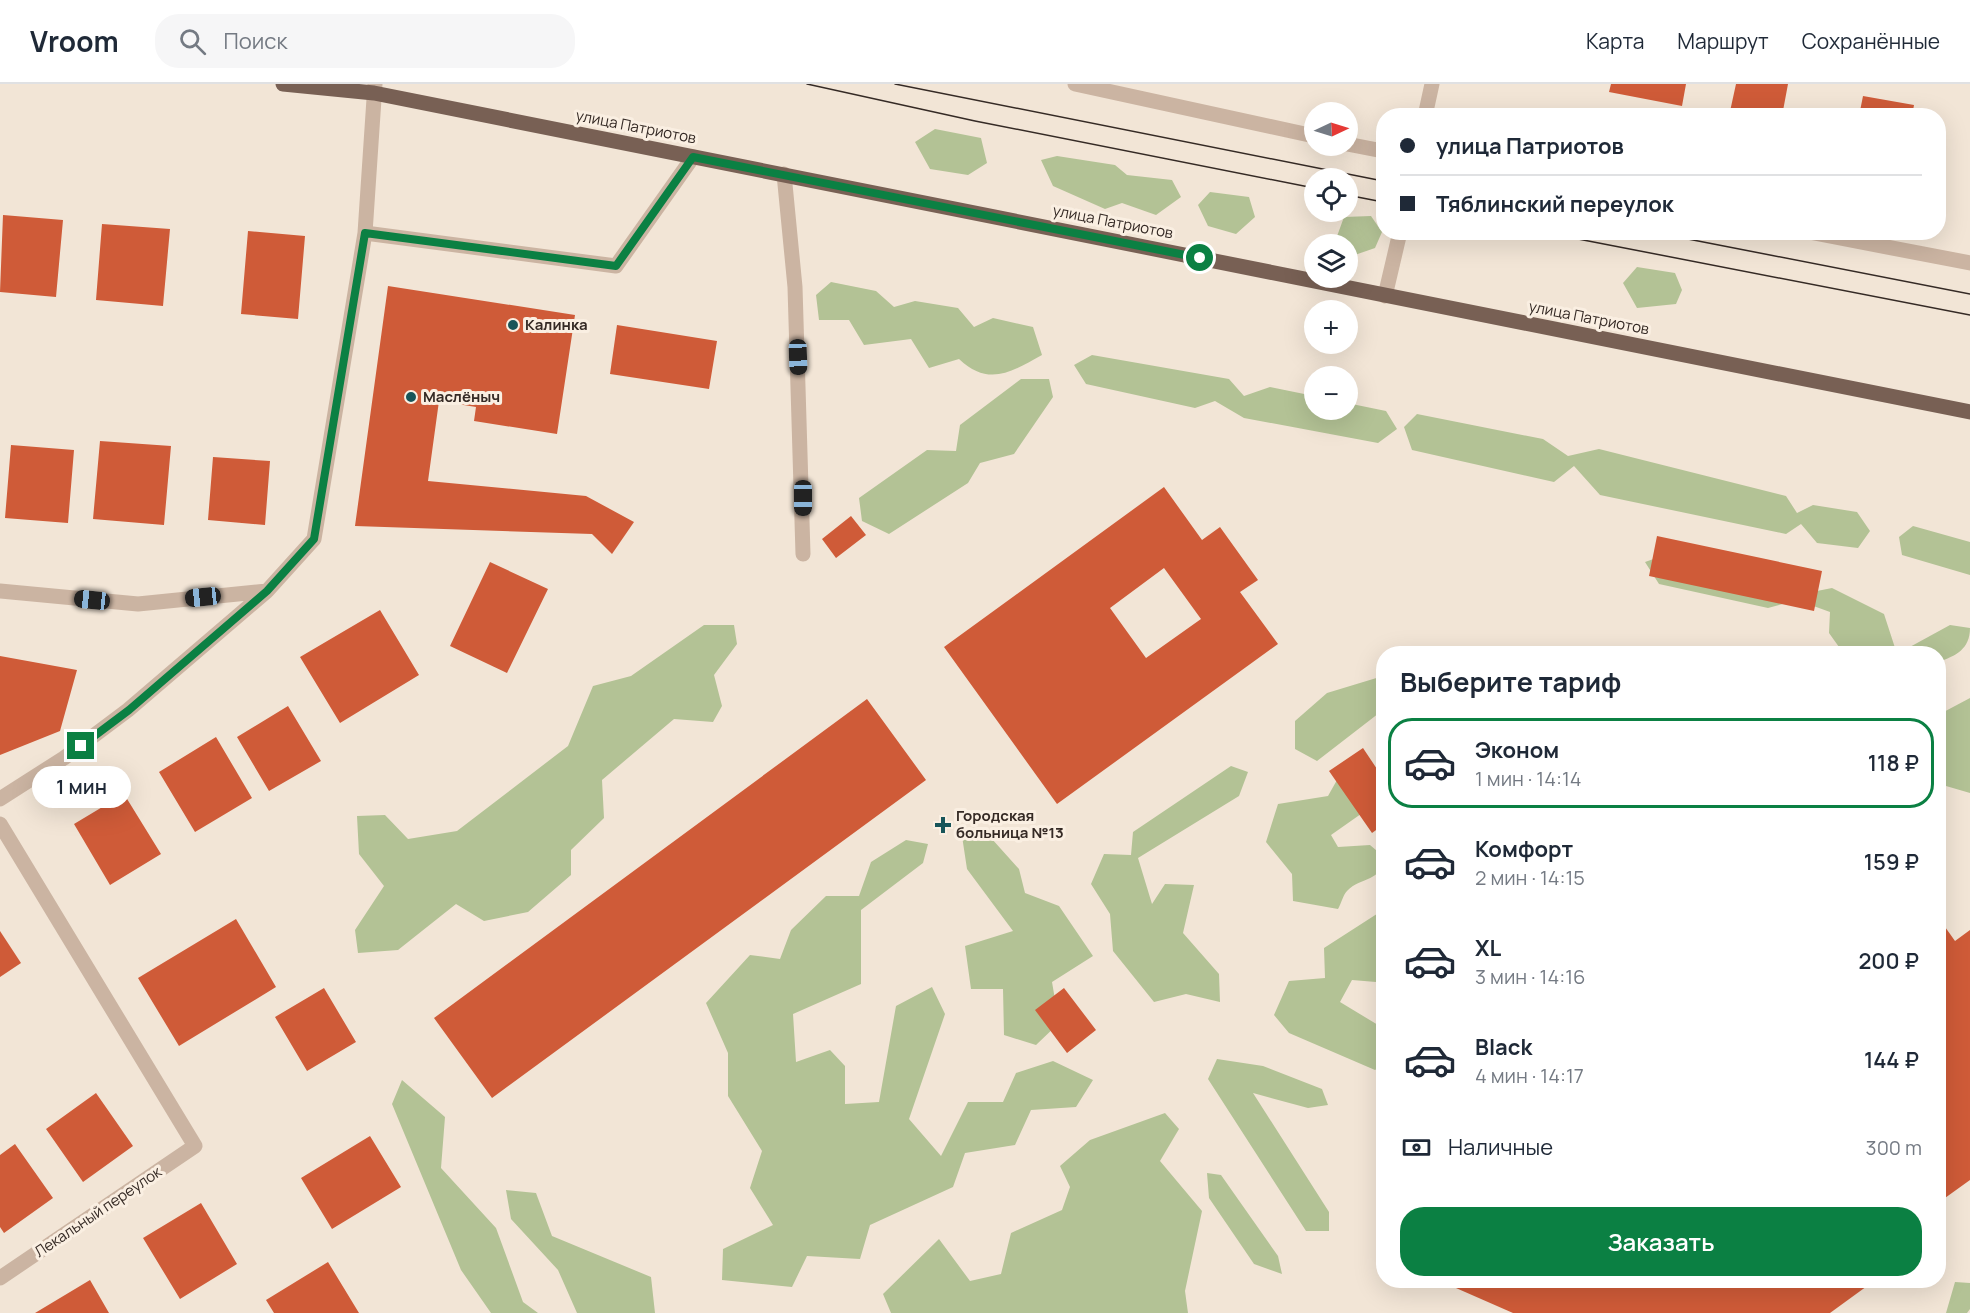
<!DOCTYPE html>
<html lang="ru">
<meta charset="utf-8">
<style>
body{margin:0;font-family:Manrope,sans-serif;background:#f6f6f7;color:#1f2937;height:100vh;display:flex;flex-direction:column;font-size:22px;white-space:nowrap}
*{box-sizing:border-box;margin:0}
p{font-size:20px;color:#747a83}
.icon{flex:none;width:33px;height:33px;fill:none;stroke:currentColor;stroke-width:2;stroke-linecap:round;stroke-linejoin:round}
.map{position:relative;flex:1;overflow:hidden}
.panel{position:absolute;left:1376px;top:562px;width:570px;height:642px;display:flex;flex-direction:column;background:#fff;border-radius:24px;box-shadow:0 6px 24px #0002}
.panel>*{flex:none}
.top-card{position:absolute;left:1376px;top:24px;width:570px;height:132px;border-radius:24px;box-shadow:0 6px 24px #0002;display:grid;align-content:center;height:132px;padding:0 24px;background:#fff}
.needle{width:39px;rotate:86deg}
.fabs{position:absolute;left:1304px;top:18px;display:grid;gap:12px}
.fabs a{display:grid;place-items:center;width:54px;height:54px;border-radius:50%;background:#fff;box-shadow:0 6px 24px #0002;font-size:30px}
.end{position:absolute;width:27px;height:27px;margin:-14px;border:8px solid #0b8043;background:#fff;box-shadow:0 0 0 3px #fff}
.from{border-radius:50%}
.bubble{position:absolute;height:42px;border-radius:21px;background:#fff;box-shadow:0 6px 24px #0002;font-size:20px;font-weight:600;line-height:42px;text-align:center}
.car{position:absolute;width:18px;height:36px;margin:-18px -9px;border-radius:8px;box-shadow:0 0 4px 2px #0007;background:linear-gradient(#222 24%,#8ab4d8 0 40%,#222 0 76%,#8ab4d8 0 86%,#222 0)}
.top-card b{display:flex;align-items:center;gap:21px;height:57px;font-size:22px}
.top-card b+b{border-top:2px solid #e0e1e3}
.top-card i{width:15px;height:15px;background:#1f2937}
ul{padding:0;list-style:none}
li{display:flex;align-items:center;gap:18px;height:90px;margin:0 12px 9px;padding:0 12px;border:3px solid transparent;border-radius:24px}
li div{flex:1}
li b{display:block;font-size:22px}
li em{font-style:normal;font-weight:600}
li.selected{border-color:#0b8043}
li>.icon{width:54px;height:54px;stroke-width:1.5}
h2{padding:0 24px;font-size:27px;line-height:72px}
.pay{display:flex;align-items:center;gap:15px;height:66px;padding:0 24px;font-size:22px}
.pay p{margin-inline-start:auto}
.cta{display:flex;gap:12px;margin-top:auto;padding:12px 24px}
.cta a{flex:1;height:69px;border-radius:24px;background:#0b8043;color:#fff;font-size:24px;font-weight:600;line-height:69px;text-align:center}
header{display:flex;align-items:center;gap:36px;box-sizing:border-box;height:84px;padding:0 30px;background:#fff;border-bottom:2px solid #e0e1e3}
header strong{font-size:28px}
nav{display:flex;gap:33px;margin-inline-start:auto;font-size:21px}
.search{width:420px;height:54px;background:#f6f6f7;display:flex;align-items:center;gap:15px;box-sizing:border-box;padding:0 21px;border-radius:24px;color:#747a83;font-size:22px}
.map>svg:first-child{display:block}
</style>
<header>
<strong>Vroom</strong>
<div class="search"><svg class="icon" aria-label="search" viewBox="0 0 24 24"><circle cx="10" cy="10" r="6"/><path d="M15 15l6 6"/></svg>Поиск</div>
<nav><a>Карта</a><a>Маршрут</a><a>Сохранённые</a></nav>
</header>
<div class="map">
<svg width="1970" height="1229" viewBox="0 0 1970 1229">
<rect width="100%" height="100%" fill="#f2e5d6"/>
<path fill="#b3c295" d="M 935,45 L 981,54 L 987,79 L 968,91 L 930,85 L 915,58 Z
M 1057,72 L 1115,81 L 1127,91 L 1172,96 L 1181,113 L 1156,131 L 1122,119 L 1105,125 L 1053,102 L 1041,76 Z
M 1210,108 L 1249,113 L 1255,133 L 1236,150 L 1208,142 L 1198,121 Z
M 1371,132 L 1382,148 L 1375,164 L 1349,173 L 1347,160 L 1340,160 L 1336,155 L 1344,133 Z
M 1637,183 L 1675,189 L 1682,206 L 1676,220 L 1637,224 L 1623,199 Z
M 831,198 L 876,207 L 894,223 L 915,217 L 958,224 L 974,243 L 993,234 L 1033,243 L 1042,271 C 1011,288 989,303 959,275 L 929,284 L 911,255 L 864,261 L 849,236 L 819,236 L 816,211 Z
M 1092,271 L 1229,295 L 1244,312 L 1270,303 L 1314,312 L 1314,326 L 1347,326 L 1347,319 L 1386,327 L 1397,345 L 1378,359 L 1244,334 L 1215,317 L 1195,324 L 1086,300 L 1074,281 Z
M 1021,295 L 1049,295 L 1053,313 L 1014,370 L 980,379 L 968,399 L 889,450 L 862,437 L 859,414 L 927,366 L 956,367 L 960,341 Z
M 1417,330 L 1543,355 L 1568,372 L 1599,365 L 1786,412 L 1797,429 L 1813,421 L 1857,428 L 1870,447 L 1858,464 L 1817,459 L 1801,440 L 1786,450 L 1600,411 L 1574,382 L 1554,398 L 1412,366 L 1404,343 Z
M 1913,442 L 1970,458 L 1970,491 L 1902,471 L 1899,453 Z
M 1665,471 L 1802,510 L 1832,504 L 1884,530 L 1897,570 L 1950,541 L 1970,544 C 1970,565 1956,572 1938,578 L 1938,570 L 1844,570 L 1829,549 L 1830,528 L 1797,516 L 1768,524 L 1659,500 L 1645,478 Z
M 704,541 L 734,541 L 737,560 L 714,591 L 722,622 L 713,638 L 674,635 L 602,696 L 604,734 L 571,766 L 571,791 L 528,828 L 484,837 L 456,820 L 398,866 L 358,869 L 355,846 L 384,802 L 359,770 L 357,732 L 385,731 L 408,755 L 457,747 L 568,662 L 593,602 L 631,592 Z
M 1383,592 L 1383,626 L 1317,677 L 1295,665 L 1295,637 L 1327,609 Z
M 1970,614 L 1970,709 L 1946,702 L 1938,687 L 1938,631 Z
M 1346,680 L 1378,718 L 1331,751 L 1338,763 L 1370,761 L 1383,772 C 1383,799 1361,792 1347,807 C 1343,811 1341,820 1338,825 L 1293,817 L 1292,790 L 1266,758 L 1278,720 L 1328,712 Z
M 1231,682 L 1248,688 L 1239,712 L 1138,774 L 1152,820 L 1165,800 L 1194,801 L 1183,849 L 1219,890 L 1220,918 L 1186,910 L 1154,918 L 1113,867 L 1110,830 L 1091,800 L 1104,770 L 1131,771 L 1133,748 Z
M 983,745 L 1019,785 L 1025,809 L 1059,822 L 1093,872 L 1052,898 L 1059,939 L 1036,961 L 1004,951 L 1003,905 L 971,905 L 965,862 L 1013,847 L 967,785 L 962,752 Z
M 906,756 L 928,760 L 923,779 L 861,826 L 861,900 L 793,930 L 796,978 L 830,966 L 845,982 L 845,1020 L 879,1018 L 896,922 L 932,903 L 945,930 L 909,1035 L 941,1072 L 968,1018 L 1003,1018 L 1016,989 L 1053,977 L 1093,996 L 1076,1023 L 1031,1026 L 1015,1061 L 965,1069 L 953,1103 L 870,1141 L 860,1175 L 807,1172 L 792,1203 L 722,1196 L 723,1165 L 773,1141 L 750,1104 L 762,1067 L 728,1012 L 728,969 L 706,919 L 750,871 L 780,875 L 791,846 L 826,812 L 859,812 L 871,778 Z
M 1383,826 L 1383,903 L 1376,898 L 1352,896 L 1340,918 L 1383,944 L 1383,981 L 1375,986 L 1289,949 L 1274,931 L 1289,897 L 1325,894 L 1324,864 Z
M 1217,975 L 1263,982 L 1322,1005 L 1328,1021 L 1308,1024 L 1253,1009 L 1329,1128 L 1329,1147 L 1306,1147 L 1208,995 Z
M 402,996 L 445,1033 L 441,1084 L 496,1144 L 523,1218 L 538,1229 L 491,1229 L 461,1186 L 392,1020 Z
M 1165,1029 L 1179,1045 L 1160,1077 L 1202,1127 L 1185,1207 L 1188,1229 L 891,1229 L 883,1210 L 939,1155 L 970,1197 L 1001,1190 L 1011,1149 L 1062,1126 L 1070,1103 L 1060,1082 L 1090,1056 Z
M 1207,1089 L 1221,1091 L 1278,1172 L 1282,1190 L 1254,1180 L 1209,1114 Z
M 506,1106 L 536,1109 L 552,1152 L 651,1193 L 655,1229 L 577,1229 L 558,1186 L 511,1135 Z
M 1955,1198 L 1970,1199 L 1970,1225 L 1967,1229 L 1946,1229 Z"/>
<path fill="#cf5b38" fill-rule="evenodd" d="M 1611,0 L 1686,0 L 1682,22 L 1609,8 Z
M 1736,0 L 1788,0 L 1782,32 L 1729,32 Z
M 1863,12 L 1914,21 L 1912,32 L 1859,32 Z
M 3,131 L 63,136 L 56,213 L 0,208 Z
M 102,140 L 170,145 L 163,222 L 96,216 Z
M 248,147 L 305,152 L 298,235 L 241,230 Z
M 388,202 L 575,231 L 557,350 L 474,337 L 476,323 L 439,317 L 428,397 L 586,412 L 634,438 L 612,470 L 592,450 L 355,442 Z
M 617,241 L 717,257 L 709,305 L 610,290 Z
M 100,357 L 171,362 L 164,441 L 93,435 Z
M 11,361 L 74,366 L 68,439 L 5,434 Z
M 213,373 L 270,377 L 265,441 L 208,436 Z
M 1164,403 L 1202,456 L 1220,443 L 1258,496 L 1240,508 L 1278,560 L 1057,720 L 944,563 ZM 1164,484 L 1201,535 L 1146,574 L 1110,524 Z
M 851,432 L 866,451 L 836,474 L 822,455 Z
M 1657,452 L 1822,487 L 1814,527 L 1649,492 Z
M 490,478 L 548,505 L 507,589 L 450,562 Z
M 380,526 L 419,591 L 340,639 L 300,573 Z
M 0,572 L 77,586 L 60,647 L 0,671 Z
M 867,615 L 926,696 L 492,1014 L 434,934 Z
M 288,622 L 321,677 L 269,707 L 237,653 Z
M 216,653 L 252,714 L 195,748 L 159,688 Z
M 1363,664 L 1383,694 L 1383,741 L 1372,749 L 1329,687 Z
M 124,710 L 161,770 L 110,801 L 74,740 Z
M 1938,833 L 1955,857 L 1970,846 L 1970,1096 L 1938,1119 L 1938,1014 L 1943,1010 L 1938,1003 Z
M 236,835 L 276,903 L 179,962 L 138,894 Z
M 0,847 L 21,879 L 0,893 Z
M 324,904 L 356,958 L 307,987 L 275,933 Z
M 1064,904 L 1096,946 L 1067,969 L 1035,926 Z
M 96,1009 L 133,1062 L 83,1098 L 46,1045 Z
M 370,1052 L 401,1103 L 332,1145 L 301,1094 Z
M 15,1060 L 53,1114 L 4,1149 L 0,1143 L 0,1071 Z
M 201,1119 L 237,1180 L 180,1215 L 143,1154 Z
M 328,1178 L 359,1229 L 274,1229 L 266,1216 Z
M 90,1196 L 109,1229 L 35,1229 Z
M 1440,1197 L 1874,1197 L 1830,1229 L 1513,1229 Z"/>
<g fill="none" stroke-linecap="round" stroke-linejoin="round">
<path stroke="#cbb4a2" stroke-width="15" d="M 1075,0 L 1314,52
M 1425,32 L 1432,0
M 1347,60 L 1383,67
M 784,90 L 795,203 L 803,470
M 1809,148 L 1970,179
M 365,149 L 616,182 L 693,73
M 1385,212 L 1400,148
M 0,507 L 138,520 L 267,507
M 0,715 L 64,674 L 128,626 L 267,507 L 314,455 L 365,149 L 375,0
M 0,740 L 195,1062 L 0,1194"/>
<path stroke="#786054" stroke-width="15" d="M 283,0 L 374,9 L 1970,328"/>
<path stroke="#352a25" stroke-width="1.5" d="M 807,0 L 975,37 L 1314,104
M 895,0 L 1383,97
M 1347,111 L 1383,118
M 1542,148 L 1970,231
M 1652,148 L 1970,210"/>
</g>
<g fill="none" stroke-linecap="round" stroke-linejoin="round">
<path stroke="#0b8043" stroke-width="8" d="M 81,662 L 129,626 L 267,507 L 314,455 L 365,149 L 616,182 L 693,73 L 1200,174"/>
</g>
<g fill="#185559" stroke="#faefe2" stroke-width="2">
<circle cx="513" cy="241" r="6"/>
<circle cx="411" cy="313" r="6"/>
<path d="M940 732h6v6h6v6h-6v6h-6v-6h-6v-6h6z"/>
</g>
<g text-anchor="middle" stroke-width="6" stroke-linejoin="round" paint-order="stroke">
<g font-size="15" fill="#352a25" stroke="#faefe2">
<text transform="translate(636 43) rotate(11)" y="5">улица Патриотов</text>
<text transform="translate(1113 138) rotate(11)" y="5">улица Патриотов</text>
<text transform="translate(1589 234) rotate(11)" y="5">улица Патриотов</text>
<text transform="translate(98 1128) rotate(-34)" y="5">Лекальный переулок</text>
</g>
<g font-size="15" font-weight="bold" fill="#352a25" stroke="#faefe2" text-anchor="start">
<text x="525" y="246">Калинка</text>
<text x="423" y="318">Маслёныч</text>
<text x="956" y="737">Городская<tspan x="956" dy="17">больница №13</tspan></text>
</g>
</g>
</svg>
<div class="fabs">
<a><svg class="needle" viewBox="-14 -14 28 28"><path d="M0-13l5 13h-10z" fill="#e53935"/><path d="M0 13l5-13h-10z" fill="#747a83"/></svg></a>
<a><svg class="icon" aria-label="locate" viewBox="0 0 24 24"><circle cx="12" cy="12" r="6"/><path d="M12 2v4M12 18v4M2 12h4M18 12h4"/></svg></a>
<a><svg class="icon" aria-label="layers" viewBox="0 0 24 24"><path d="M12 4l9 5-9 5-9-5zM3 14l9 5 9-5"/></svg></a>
<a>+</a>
<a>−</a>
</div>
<i class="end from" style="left:1200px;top:174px"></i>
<i class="end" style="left:81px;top:662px"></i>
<div class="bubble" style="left:32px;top:682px;width:99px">1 мин</div>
<i class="car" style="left:798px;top:273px;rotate:178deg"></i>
<i class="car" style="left:803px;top:414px;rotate:180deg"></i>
<i class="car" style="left:203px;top:513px;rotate:264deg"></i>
<i class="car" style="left:92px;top:516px;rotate:276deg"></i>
<div class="top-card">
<b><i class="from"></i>улица Патриотов</b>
<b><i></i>Тяблинский переулок</b>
</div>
<section class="panel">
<h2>Выберите тариф</h2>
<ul>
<li class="selected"><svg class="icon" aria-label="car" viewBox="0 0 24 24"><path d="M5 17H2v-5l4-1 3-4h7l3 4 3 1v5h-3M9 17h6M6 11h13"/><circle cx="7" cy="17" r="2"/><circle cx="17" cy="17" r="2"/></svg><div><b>Эконом</b><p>1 мин · 14:14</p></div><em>118 ₽</em></li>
<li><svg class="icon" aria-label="car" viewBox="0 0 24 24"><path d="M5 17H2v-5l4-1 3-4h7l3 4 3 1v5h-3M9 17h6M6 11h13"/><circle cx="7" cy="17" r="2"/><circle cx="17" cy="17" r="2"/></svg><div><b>Комфорт</b><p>2 мин · 14:15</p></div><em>159 ₽</em></li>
<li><svg class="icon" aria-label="car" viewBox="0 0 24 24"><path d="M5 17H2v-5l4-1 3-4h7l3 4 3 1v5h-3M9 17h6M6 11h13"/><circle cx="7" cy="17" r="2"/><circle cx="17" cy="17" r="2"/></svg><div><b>XL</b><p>3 мин · 14:16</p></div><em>200 ₽</em></li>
<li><svg class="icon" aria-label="car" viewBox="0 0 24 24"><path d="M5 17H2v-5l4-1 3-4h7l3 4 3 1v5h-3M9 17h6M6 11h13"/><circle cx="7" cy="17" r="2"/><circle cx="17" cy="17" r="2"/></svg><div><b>Black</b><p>4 мин · 14:17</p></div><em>144 ₽</em></li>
</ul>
<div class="pay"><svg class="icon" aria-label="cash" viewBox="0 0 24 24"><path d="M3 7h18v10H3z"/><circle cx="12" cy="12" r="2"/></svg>Наличные<p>300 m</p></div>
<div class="cta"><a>Заказать</a></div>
</section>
</div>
